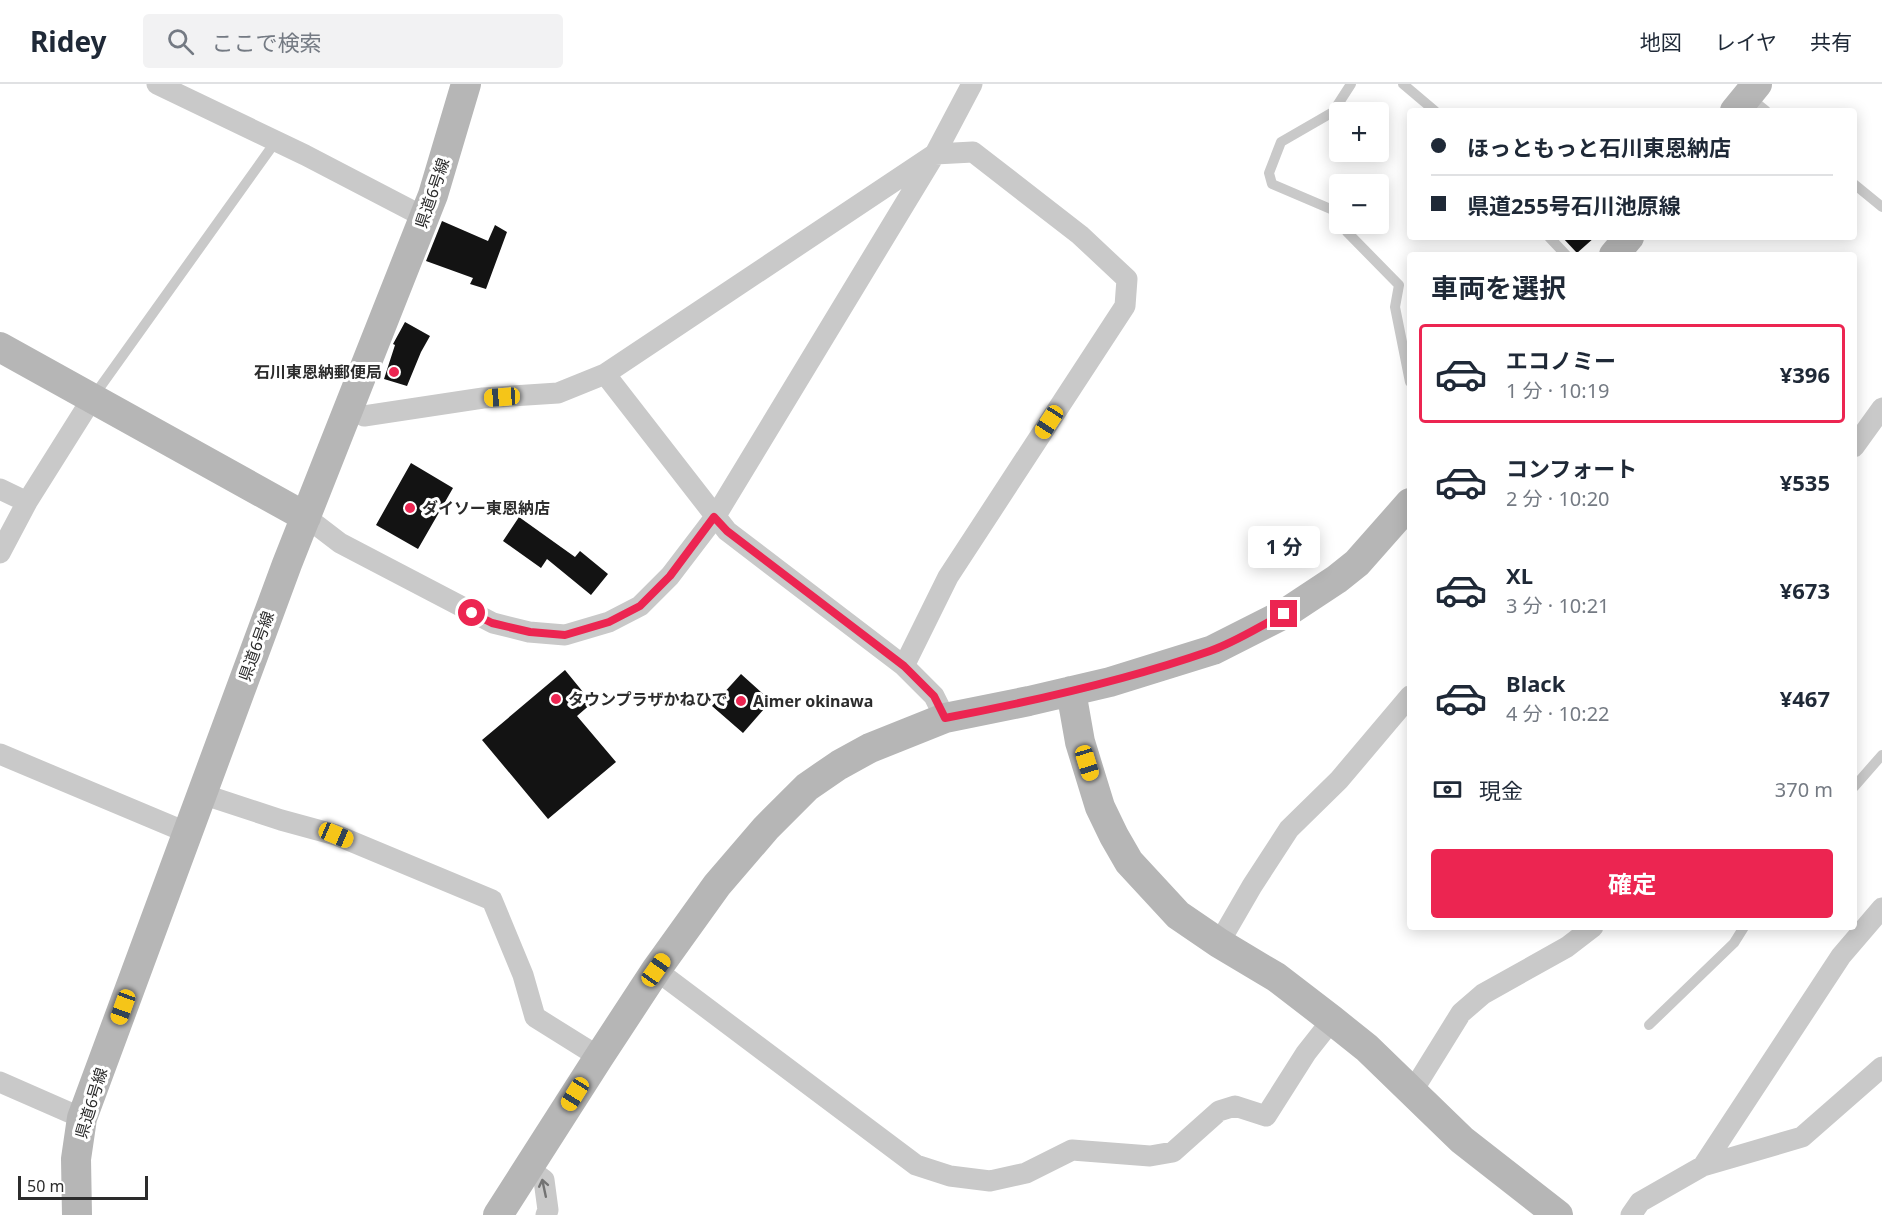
<!DOCTYPE html>
<html lang="ja">
<meta charset="utf-8">
<style>
body{margin:0;font-family:"Noto Sans","Noto Sans JP",sans-serif;background:#f2f2f3;color:#1f2937;height:100vh;display:flex;flex-direction:column;font-size:22px;white-space:nowrap}
*{box-sizing:border-box;margin:0}
p{font-size:20px;color:#747a83}
.icon{flex:none;width:33px;height:33px;fill:none;stroke:currentColor;stroke-width:2;stroke-linecap:round;stroke-linejoin:round}
.map{position:relative;flex:1;overflow:hidden}
.side{position:absolute;left:1407px;top:168px;width:450px;height:678px;display:flex;flex-direction:column;background:#fff;border-radius:6px;box-shadow:0 3px 15px #0003}
.side>*{flex:none}
.hud{position:absolute;left:1407px;top:24px;width:450px;height:132px;border-radius:6px;box-shadow:0 3px 15px #0003;display:grid;align-content:center;height:132px;padding:0 24px;background:#fff}
.buttons{position:absolute;left:1329px;top:18px;display:grid;gap:12px}
.buttons a{display:grid;place-items:center;width:60px;height:60px;border-radius:6px;background:#fff;box-shadow:0 3px 15px #0003;font-size:30px}
.scale{position:absolute;left:18px;bottom:15px;width:130px;box-sizing:border-box;padding-left:6px;border:3px solid #2c2c2c;border-top:0;font-size:16px;line-height:21px;white-space:nowrap;color:#2c2c2c;-webkit-text-stroke:4px #fff;paint-order:stroke}
.end{position:absolute;width:27px;height:27px;margin:-14px;border:8px solid #ec2551;background:#fff;box-shadow:0 0 0 3px #fff}
.from{border-radius:50%}
.bubble{position:absolute;height:42px;border-radius:6px;background:#fff;box-shadow:0 3px 15px #0003;font-size:20px;font-weight:700;line-height:42px;text-align:center}
.car{position:absolute;width:18px;height:36px;margin:-18px -9px;border-radius:8px;box-shadow:0 0 4px 2px #0007;background:linear-gradient(#f5c518 24%,#345 0 40%,#f5c518 0 76%,#345 0 86%,#f5c518 0)}
.hud b{display:flex;align-items:center;gap:21px;height:57px;font-size:22px}
.hud b+b{border-top:2px solid #e0e1e3}
.hud i{width:15px;height:15px;background:#1f2937}
ul{padding:0;list-style:none}
li{display:flex;align-items:center;gap:18px;height:99px;margin:0 12px 9px;padding:0 12px;border:3px solid transparent;border-radius:6px}
li div{flex:1}
li b{display:block;font-size:22px}
li em{font-style:normal;font-weight:700}
li.current{border-color:#ec2551}
li>.icon{width:54px;height:54px;stroke-width:1.5}
h2{padding:0 24px;font-size:27px;line-height:72px}
.pay{display:flex;align-items:center;gap:15px;height:66px;padding:0 24px;font-size:22px}
.pay p{margin-inline-start:auto}
.primary-button{display:flex;gap:12px;margin-top:auto;padding:12px 24px}
.primary-button a{flex:1;height:69px;border-radius:6px;background:#ec2551;color:#fff;font-size:24px;font-weight:700;line-height:69px;text-align:center}
header{display:flex;align-items:center;gap:36px;box-sizing:border-box;height:84px;padding:0 30px;background:#fff;border-bottom:2px solid #e0e1e3}
header strong{font-size:28px}
nav{display:flex;gap:33px;margin-inline-start:auto;font-size:21px}
.search{width:420px;height:54px;background:#f2f2f3;display:flex;align-items:center;gap:15px;box-sizing:border-box;padding:0 21px;border-radius:6px;color:#747a83;font-size:22px}
.map>svg:first-child{display:block}
</style>
<header>
<strong>Ridey</strong>
<div class="search"><svg class="icon" aria-label="search" viewBox="0 0 24 24"><circle cx="10" cy="10" r="6"/><path d="M15 15l6 6"/></svg>ここで検索</div>
<nav><a>地図</a><a>レイヤ</a><a>共有</a></nav>
</header>
<div class="map">
<svg width="1882" height="1131" viewBox="0 0 1882 1131">
<rect width="100%" height="100%" fill="#fff"/>
<path fill="#131313" d="M 442,137 L 488,157 L 495,141 L 507,148 L 486,205 L 470,200 L 473,194 L 426,177 Z
M 1562,153 L 1595,153 L 1577,169 Z
M 405,238 L 430,252 L 421,268 L 407,302 L 384,295 L 395,261 L 393,260 Z
M 411,379 L 453,404 L 418,465 L 376,441 Z
M 519,433 L 575,473 L 580,467 L 608,490 L 591,511 L 547,475 L 541,484 L 503,457 Z
M 565,586 L 592,619 L 577,632 L 616,678 L 548,735 L 482,656 Z
M 741,590 L 771,617 L 743,649 L 712,622 Z"/>
<g fill="none" stroke-linecap="round" stroke-linejoin="round">
<path stroke="#c9c9c9" stroke-width="10" d="M 1403,0 L 1435,27
M 1750,14 L 1766,27
M 1854,100 L 1882,123
M 1340,129 L 1272,100 L 1269,89 L 1281,58 L 1333,28 L 1351,0
M 1345,140 L 1347,148 L 1399,201 L 1395,223 L 1410,298
M 1549,153 L 1566,171
M 93,313 L 276,57
M 1854,703 L 1882,671
M 1649,941 L 1734,859 L 1744,843"/>
<path stroke="#c9c9c9" stroke-width="21" d="M 157,0 L 305,71 L 424,133
M 605,290 L 727,447 L 904,582 L 934,612 L 945,634
M 349,324 L 364,332 L 483,314 L 558,309 L 605,290 L 935,70 L 973,68 L 1080,151 L 1127,195 L 1125,222 L 948,493 L 904,582
M 1854,363 L 1882,324
M 0,405 L 27,418
M 306,433 L 340,459 L 493,539 L 529,548 L 565,551 L 609,538 L 640,522 L 670,492 L 715,433 L 935,70 L 972,0
M 0,469 L 27,418 L 93,313
M 0,670 L 188,749
M 202,710 L 281,736 L 336,751 L 492,816 L 523,891 L 535,933 L 599,973
M 1219,859 L 1252,802 L 1289,745 L 1339,696 L 1410,612
M 656,886 L 916,1081 L 950,1092 L 990,1097 L 1026,1089 L 1072,1066 L 1150,1072 L 1173,1068 L 1219,1027 L 1235,1022 L 1266,1032 L 1306,969 L 1332,936
M 0,998 L 82,1034
M 1412,1008 L 1461,929 L 1483,910 L 1567,863 L 1593,843
M 1703,1082 L 1841,872 L 1882,824
M 528,1084 L 544,1096 L 548,1126 L 546,1131
M 1631,1131 L 1640,1118 L 1703,1082 L 1802,1053 L 1882,983"/>
<path stroke="#b6b6b6" stroke-width="30" d="M 1735,27 L 1757,0
M 1614,171 L 1629,153
M 0,263 L 306,433
M 1071,607 L 1080,658 L 1100,723 L 1114,752 L 1129,778 L 1178,831 L 1219,859 L 1276,893 L 1332,936 L 1367,964 L 1462,1056 L 1558,1131
M 77,1131 L 76,1075 L 82,1034 L 287,480 L 433,111 L 466,0
M 498,1131 L 599,973 L 656,886 L 717,801 L 766,744 L 807,703 L 839,681 L 870,664 L 945,634 L 1029,617 L 1110,598 L 1213,566 L 1284,530 L 1337,495 L 1357,479 L 1410,419"/>
</g>
<defs><path id="oneway-shaft" d="M-6 0H5M1.5-3L5.5 0L1.5 3" fill="none" stroke-width="1.6" stroke-linecap="round" stroke-linejoin="round" transform="scale(1.5)"/></defs>
<use stroke="#737373" href="#oneway-shaft" transform="translate(544 1104) rotate(-102)"/>
<g fill="none" stroke-linecap="round" stroke-linejoin="round">
<path stroke="#ec2551" stroke-width="8" d="M 472,529 L 492,539 L 530,548 L 565,551 L 609,538 L 640,522 L 670,492 L 714,433 L 727,447 L 904,582 L 934,612 L 945,634 C 1035,617 1124,597 1210,567 C 1236,558 1260,542 1284,530"/>
</g>
<g fill="#ec2551" stroke="#fff" stroke-width="2">
<circle cx="394" cy="288" r="6"/>
<circle cx="410" cy="424" r="6"/>
<circle cx="556" cy="615" r="6"/>
<circle cx="741" cy="617" r="6"/>
</g>
<g text-anchor="middle" stroke-width="6" stroke-linejoin="round" paint-order="stroke">
<g font-size="16" fill="#2c2c2c" stroke="#fff">
<text transform="translate(432 109) rotate(-71)" y="6">県道6号線</text>
<text transform="translate(256 562) rotate(-70)" y="6">県道6号線</text>
<text transform="translate(91 1019) rotate(-73)" y="6">県道6号線</text>
</g>
<g font-size="16" font-weight="bold" fill="#2c2c2c" stroke="#fff" text-anchor="start">
<text x="382" y="294" text-anchor="end">石川東恩納郵便局</text>
<text x="422" y="430">ダイソー東恩納店</text>
<text x="568" y="621">タウンプラザかねひで</text>
<text x="753" y="623">Aimer okinawa</text>
</g>
</g>
</svg>
<div class="buttons">
<a>+</a>
<a>−</a>
</div>
<div class="scale">50 m</div>
<i class="end from" style="left:472px;top:529px"></i>
<i class="end" style="left:1284px;top:530px"></i>
<div class="bubble" style="left:1248px;top:442px;width:72px">1 分</div>
<i class="car" style="left:502px;top:313px;rotate:266deg"></i>
<i class="car" style="left:1049px;top:338px;rotate:213deg"></i>
<i class="car" style="left:1087px;top:679px;rotate:163deg"></i>
<i class="car" style="left:336px;top:751px;rotate:113deg"></i>
<i class="car" style="left:656px;top:886px;rotate:35deg"></i>
<i class="car" style="left:123px;top:923px;rotate:200deg"></i>
<i class="car" style="left:575px;top:1010px;rotate:212deg"></i>
<div class="hud">
<b><i class="from"></i>ほっともっと石川東恩納店</b>
<b><i></i>県道255号石川池原線</b>
</div>
<section class="side">
<h2>車両を選択</h2>
<ul>
<li class="current"><svg class="icon" aria-label="car" viewBox="0 0 24 24"><path d="M5 17H2v-5l4-1 3-4h7l3 4 3 1v5h-3M9 17h6M6 11h13"/><circle cx="7" cy="17" r="2"/><circle cx="17" cy="17" r="2"/></svg><div><b>エコノミー</b><p>1 分 · 10:19</p></div><em>¥396</em></li>
<li><svg class="icon" aria-label="car" viewBox="0 0 24 24"><path d="M5 17H2v-5l4-1 3-4h7l3 4 3 1v5h-3M9 17h6M6 11h13"/><circle cx="7" cy="17" r="2"/><circle cx="17" cy="17" r="2"/></svg><div><b>コンフォート</b><p>2 分 · 10:20</p></div><em>¥535</em></li>
<li><svg class="icon" aria-label="car" viewBox="0 0 24 24"><path d="M5 17H2v-5l4-1 3-4h7l3 4 3 1v5h-3M9 17h6M6 11h13"/><circle cx="7" cy="17" r="2"/><circle cx="17" cy="17" r="2"/></svg><div><b>XL</b><p>3 分 · 10:21</p></div><em>¥673</em></li>
<li><svg class="icon" aria-label="car" viewBox="0 0 24 24"><path d="M5 17H2v-5l4-1 3-4h7l3 4 3 1v5h-3M9 17h6M6 11h13"/><circle cx="7" cy="17" r="2"/><circle cx="17" cy="17" r="2"/></svg><div><b>Black</b><p>4 分 · 10:22</p></div><em>¥467</em></li>
</ul>
<div class="pay"><svg class="icon" aria-label="cash" viewBox="0 0 24 24"><path d="M3 7h18v10H3z"/><circle cx="12" cy="12" r="2"/></svg>現金<p>370 m</p></div>
<div class="primary-button"><a>確定</a></div>
</section>
</div>
